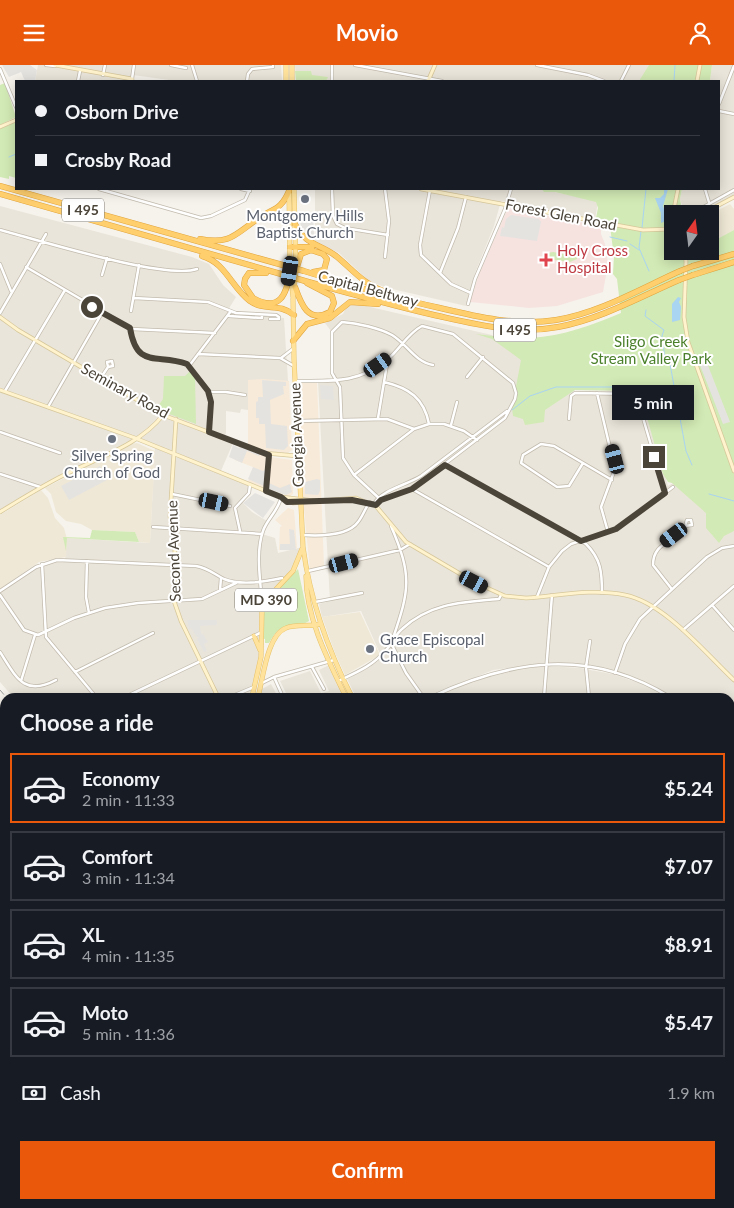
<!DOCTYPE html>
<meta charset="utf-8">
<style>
body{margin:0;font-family:Lato,sans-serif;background:#20242c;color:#f1f3f6;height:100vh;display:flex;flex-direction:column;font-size:19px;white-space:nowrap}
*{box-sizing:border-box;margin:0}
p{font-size:16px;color:#9ea1a6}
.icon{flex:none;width:28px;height:28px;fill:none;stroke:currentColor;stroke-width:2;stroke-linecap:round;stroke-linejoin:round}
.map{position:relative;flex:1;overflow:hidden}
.panel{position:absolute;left:0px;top:628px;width:735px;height:516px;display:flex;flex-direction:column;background:#171b24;border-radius:15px 15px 0 0;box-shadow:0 2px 12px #0003}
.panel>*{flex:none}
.top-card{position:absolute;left:15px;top:15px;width:705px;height:110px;border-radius:0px;box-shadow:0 2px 12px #0003;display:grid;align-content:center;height:110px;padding:0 20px;background:#171b24}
.needle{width:32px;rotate:14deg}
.tools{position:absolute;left:664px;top:140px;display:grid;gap:10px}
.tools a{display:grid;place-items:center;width:55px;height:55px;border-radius:0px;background:#171b24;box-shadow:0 2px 12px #0003;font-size:25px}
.end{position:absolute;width:22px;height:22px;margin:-11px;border:6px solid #4b4439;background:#fff;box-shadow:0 0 0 2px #fff}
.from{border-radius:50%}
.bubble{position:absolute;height:35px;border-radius:0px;background:#171b24;box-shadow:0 2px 12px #0003;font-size:16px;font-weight:700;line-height:35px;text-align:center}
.car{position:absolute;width:15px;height:30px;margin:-15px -8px;border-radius:6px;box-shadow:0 0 4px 1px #0007;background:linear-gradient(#222 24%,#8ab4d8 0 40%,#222 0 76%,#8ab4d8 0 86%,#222 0)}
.top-card b{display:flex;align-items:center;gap:18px;height:48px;font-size:19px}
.top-card b+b{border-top:1px solid #363941}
.top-card i{width:12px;height:12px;background:#f1f3f6}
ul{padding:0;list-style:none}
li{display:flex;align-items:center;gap:15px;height:70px;margin:0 10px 8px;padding:0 10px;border:2px solid #363941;border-radius:0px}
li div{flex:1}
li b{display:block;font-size:19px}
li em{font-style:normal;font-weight:700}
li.on{border-color:#ea580c}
li>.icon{width:45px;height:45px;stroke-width:1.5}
h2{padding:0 20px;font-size:22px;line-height:60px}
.pay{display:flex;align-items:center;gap:12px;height:55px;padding:0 20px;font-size:19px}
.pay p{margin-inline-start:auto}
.action{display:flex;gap:10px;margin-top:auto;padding:10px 20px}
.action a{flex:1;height:58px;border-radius:0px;background:#ea580c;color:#fff;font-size:20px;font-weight:700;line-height:58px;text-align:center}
header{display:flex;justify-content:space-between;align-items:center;height:65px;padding:0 20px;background:#ea580c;color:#fff;font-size:22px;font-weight:700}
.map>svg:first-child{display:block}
</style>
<header><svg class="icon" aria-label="menu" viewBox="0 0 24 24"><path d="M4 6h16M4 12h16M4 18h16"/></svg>Movio<svg class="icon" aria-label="person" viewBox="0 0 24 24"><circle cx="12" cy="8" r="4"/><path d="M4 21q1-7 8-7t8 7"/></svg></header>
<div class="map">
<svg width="734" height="1143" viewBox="0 0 734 1143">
<rect width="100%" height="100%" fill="#f6f3ec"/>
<path fill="#eae5da" d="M 38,0 L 281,0 L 282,16 L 176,16 L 133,10 L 132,16 L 35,16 Z
M 295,0 L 651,0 L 643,16 L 296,16 Z
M 712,0 L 734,0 L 734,132 L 702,149 L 685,149 L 680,134 L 682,124 L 719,124 L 719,16 L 710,16 Z
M 315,124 L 540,124 L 598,136 L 595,155 L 501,136 L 494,161 L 475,208 L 466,241 L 388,223 L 370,217 L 339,188 L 315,176 Z
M 0,141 L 192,192 L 209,199 L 223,220 L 236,232 L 228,245 L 231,248 L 284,253 L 288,316 L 249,315 L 248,345 L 241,344 L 240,348 L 226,346 L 226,368 L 224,374 L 233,378 L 220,408 L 250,420 L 250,426 L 241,436 L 252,447 L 267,456 L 262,469 L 275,473 L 278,488 L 303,482 L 296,499 L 265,536 L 261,592 L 253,632 L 13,632 L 0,617 L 0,526 L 35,503 L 46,498 L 65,495 L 67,473 L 150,478 L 155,382 L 135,373 L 53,415 L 0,447 Z
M 357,239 L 492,270 L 522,291 L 519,330 L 570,326 L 639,325 L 668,421 L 673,418 L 682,420 L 725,467 L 734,466 L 734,682 L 730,679 L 730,632 L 674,632 L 636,614 L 583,600 L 545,598 L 493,605 L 427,632 L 356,632 L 347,614 L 370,602 L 382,593 L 361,546 L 322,552 L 319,539 L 330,536 L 318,317 L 335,316 L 331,266 L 325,258 L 343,249 L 347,241 Z
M 329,600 L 344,632 L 288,632 L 280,616 L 310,606 L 321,628 L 329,626 L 319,605 Z
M 546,601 L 580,603 L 612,609 L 639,618 L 667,632 L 436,632 L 469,616 L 516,604 Z
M 271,619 L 278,632 L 259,632 L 262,624 Z
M 0,645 L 5,651 L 5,681 L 0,689 Z
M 730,683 L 734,686 L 734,906 L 730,913 Z
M 0,718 L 5,724 L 5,985 L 0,987 Z
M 5,1113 L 5,1139 L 212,1139 L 215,1143 L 0,1143 L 0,1119 Z
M 214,1139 L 265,1139 L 264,1143 L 217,1143 Z
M 278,1139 L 358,1139 L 359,1140 L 358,1143 L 277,1143 Z"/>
<path fill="#f7ead8" d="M 263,314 L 289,316 L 292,385 L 288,388 L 263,386 L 248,381 L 248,315 Z
M 317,317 L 324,502 L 310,505 L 299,392 L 297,318 Z
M 240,381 L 266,391 L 265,421 L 263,423 L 248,417 L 253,402 L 235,395 Z
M 270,392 L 292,395 L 293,429 L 289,432 L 268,424 Z
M 288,443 L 294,445 L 297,483 L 279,485 L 280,462 L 282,461 L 275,455 Z
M 730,1121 L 734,1129 L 734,1143 L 707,1143 L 706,1139 L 730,1139 Z
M 433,1139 L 474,1139 L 478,1143 L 436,1143 Z
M 604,1139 L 698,1139 L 699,1143 L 606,1143 Z"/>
<path fill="#efe8d6" d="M 730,139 L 734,144 L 734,165 L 710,179 L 710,149 Z
M 137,378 L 155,386 L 150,478 L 139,477 L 135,467 L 92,465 L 81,459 L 66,456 L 56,447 L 51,429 L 45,423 L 130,379 Z
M 41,425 L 48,433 L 55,453 L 64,463 L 67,474 L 66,492 L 39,497 L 0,524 L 0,450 Z
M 360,547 L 380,590 L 345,610 L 335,588 L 322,552 Z"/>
<path fill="#f6e3e0" d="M 508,143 L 601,161 L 601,169 L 605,179 L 608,199 L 603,227 L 557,241 L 529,243 L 470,237 L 479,209 Z"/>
<path fill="#d2eab5" d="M 649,0 L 712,0 L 710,16 L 639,16 Z
M 295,6 L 311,6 L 312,10 L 328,12 L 326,16 L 296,16 Z
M 5,18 L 16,52 L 0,60 L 0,20 Z
M 16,57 L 16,113 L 9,111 L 9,114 L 0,112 L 0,64 Z
M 542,124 L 682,124 L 680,134 L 683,149 L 672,149 L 672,186 L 710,186 L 710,178 L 734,165 L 734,466 L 724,471 L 719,478 L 706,463 L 706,448 L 672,418 L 668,417 L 663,409 L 640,328 L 635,326 L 575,325 L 545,345 L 544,357 L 525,360 L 523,354 L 513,351 L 512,343 L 521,295 L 492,274 L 476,269 C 494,271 513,274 531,273 C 563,271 592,260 621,248 L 617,214 L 613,209 L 614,192 L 610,161 L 612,157 L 596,153 L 598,143 L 596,137 L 555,127 L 544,127 Z
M 553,187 L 577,191 L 577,194 L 570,197 L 546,194 L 547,188 Z
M 191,305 L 195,311 L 196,359 L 156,344 L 163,334 L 164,311 L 185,311 Z
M 92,465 L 135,467 L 139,477 L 67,473 L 66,486 L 63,472 L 90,473 Z
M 298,504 L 309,556 C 291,567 284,551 269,578 L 265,578 L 265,574 L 262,573 L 265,537 Z
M 0,1058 L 5,1058 L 5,1108 L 0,1115 Z"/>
<path fill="#e5e3e0" d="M 2,0 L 30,0 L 37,5 L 35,16 L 25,16 L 21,7 L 9,12 Z
M 303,149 L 313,149 L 314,170 L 307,169 L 301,161 L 299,152 Z
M 511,150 L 539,154 L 541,157 L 537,176 L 500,171 L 502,162 L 504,163 L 506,154 Z
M 707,298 L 730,357 L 723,359 L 700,300 Z
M 262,315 L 286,317 L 286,321 L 283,321 L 284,329 L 270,335 L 271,359 L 287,361 L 288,381 L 284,385 L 266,383 L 265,359 L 259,359 L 259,353 L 256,353 L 256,337 L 258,336 L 258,332 L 263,332 Z
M 320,320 L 333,321 L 334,335 L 321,334 Z
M 233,380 L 239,383 L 240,381 L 260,389 L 259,391 L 247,386 L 242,398 L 229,392 Z
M 100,401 L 107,415 L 69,435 L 61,421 Z
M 253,402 L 263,406 L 267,403 L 264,421 L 248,414 Z
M 317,414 L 320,415 L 320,426 L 318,430 L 305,429 L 305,417 Z
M 269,418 L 280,423 L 290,419 L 292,427 L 286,430 L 268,424 Z
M 255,428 L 275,437 L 263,453 L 243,438 Z
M 289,464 L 294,465 L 296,485 L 280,485 L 280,479 L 290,479 Z
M 187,555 L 217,555 L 217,560 L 200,561 L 201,569 L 203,569 L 208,577 L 204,579 L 207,586 L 204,587 L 197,574 L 199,572 L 197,572 L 191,563 L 189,565 Z"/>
<path fill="#a9d4f2" d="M 664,124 L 668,124 L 663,141 L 668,155 L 661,158 L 661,148 L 655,133 L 660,133 L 664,129 Z
M 678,232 L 681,233 L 679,237 L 681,242 L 680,255 L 672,257 L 672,239 Z"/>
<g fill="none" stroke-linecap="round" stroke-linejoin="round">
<path stroke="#a9d4f2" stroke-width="1" d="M 674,16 L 675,0
M 9,92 L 16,89
M 642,163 L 646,124
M 641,166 L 639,183 L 649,206
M 610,172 L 627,176
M 630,179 L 639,185
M 646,245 L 645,251 L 664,265 L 662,271 L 665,294 L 670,299 L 686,386 L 692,400
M 512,345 L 530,331 L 556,322 L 674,322
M 709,429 L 734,436
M 0,1099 L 4,1097 L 5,1090
M 294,1143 L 296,1139"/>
<g stroke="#c2bbae" stroke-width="4">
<path id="street" d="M 46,0 L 55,1
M 171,0 L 186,3
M 192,0 L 197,16
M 332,0 L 332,16
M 355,0 L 442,16
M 537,0 L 588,10 L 604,16
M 0,4 L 16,42
M 103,10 L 105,0
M 132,14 L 134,0
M 78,16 L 80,6
M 247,16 L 248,9 L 252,4 L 273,2 L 273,0
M 621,16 L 629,0
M 719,39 L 734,1
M 719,46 L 734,49
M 99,124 L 201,153 L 211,151 L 245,135 L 250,124
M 241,124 L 250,126
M 332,124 L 333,151 L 337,159 L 345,163 L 388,170
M 385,124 L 389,156 L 385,192
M 705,124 L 711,144
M 430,125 L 420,180 L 421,190 L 451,219 L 471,228
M 691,149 L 734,125
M 0,165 C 39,175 165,215 197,204
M 0,199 L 11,226
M 26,202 L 132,264 L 215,268
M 440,208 L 458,163 L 466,132
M 102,210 L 107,193
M 134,233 L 208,237 L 236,248 L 276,250 L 279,252 L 279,254
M 468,239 L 475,214 L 505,144 L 511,124
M 131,246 L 139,200
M 0,248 L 46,169
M 229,251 L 262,253 L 262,250
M 270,254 L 279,254
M 130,263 C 139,308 156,287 187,299 L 209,326 L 211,337 L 209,367
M 198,289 L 280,293 L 294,301
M 281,293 L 294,283
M 189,301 L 231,246
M 467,312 L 483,292
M 100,314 L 108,302 L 107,297 L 112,296 L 113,301 L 108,302
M 295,316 C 332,316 358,319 388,294 C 400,284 408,268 422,261 L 453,269 L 513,318 L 516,328 L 515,334 L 505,353 L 412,424 L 381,435 L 375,440
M 384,317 C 409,323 424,333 429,359
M 5,326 L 65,225
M 209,327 L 226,327 L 245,330
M 597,328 L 615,404 L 601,442 L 608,467
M 48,342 L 102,248
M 378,353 L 388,293
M 297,356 L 387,354 L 414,364 L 429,359 L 444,359 L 464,366 L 477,375
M 451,360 L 457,337
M 0,367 L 60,388
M 541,379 L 554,381 L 583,398 L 569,421 L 557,422 L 521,398 L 523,390 Z
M 583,398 L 612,415
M 445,400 L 586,479 C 601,494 602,507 602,528
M 0,409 L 40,422
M 354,410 L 414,364
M 412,424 L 549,502
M 266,426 L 269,390
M 665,428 L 673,422
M 172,429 L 230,441
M 381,435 L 354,410 L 343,393 L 340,322 L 332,308 L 332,267 L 342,257 C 357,258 379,263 392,270 C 407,279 415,297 433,300
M 374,439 C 381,425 407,420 421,411 L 507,346
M 391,461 C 412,510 410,524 393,573
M 153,462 L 262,469
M 240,466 L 235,443 L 249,428 L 250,420
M 302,470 C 318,471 348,471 358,457 C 363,451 365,443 370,437
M 87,496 L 86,532 L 89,548
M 42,499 L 46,572 L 96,632
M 308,506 L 400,485 L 410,479
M 671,523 L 653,500 C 653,477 674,478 685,462 C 686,460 686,457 687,455 L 691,455 L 692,460 L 685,461
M 220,525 L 221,513
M 0,526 L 36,502 L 57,495 L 196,501 C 208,503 214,509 224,514 C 241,521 264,517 282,513
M 0,530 L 24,565 L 38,570 L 74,553 L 105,543 L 138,538 L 202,534 L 236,518
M 537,532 L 549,502 L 562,486 L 571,479 L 616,464 L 665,428 L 636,329 L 575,328 L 571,331 L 569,354
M 315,537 L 362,528
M 262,540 C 261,517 255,489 263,466 C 267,454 279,445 281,432
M 712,540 L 734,565
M 683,565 L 734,521
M 391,578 L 406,608 L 423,632
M 0,587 C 16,612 24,632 56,615
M 312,602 L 324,624
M 75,607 L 153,568
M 615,608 L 625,579 L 640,554 L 707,492 L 722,483 L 734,481
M 274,612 L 283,632
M 21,616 L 35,570
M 338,616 C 355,608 373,601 386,585 C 392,579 395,570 402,564 C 430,538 463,537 499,534 L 501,530
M 262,618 L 274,612 L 334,595
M 125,632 L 260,568
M 230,632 L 254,622
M 431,632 C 513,594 590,583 670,632
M 544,632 L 552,530
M 589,632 L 586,602 L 590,576
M 0,644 L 5,650
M 730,681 L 734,684
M 0,689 L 5,681
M 730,756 L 734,752
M 730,759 L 734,762
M 730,818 L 734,822
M 3,821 L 5,821
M 730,844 L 734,843
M 730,875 L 734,875
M 3,881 L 5,863
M 0,882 L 5,880
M 0,921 L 5,919
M 0,966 L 5,960
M 730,994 L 734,991
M 730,1047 L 734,1038
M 730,1061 L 734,1065
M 0,1116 L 5,1110
M 28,1139 L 33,1143
M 93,1139 L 96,1143
M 139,1139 L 142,1143
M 183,1139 L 187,1143
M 42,1143 L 46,1139
M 360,1143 L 361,1139
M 616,1143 L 622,1139"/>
</g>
<g stroke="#d6c79b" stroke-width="4.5">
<path id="secondary" d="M 55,0 L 132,14 L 132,16
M 428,16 L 435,0
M 697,16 L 700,0
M 0,62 L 16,55
M 421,124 L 643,165 L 672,164
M 673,149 L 678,124
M 702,149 L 734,132
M 684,186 L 686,196 L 684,252 L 688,277 L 734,406
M 0,252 L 18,265 L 163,350 L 264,388 L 298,391
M 0,325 L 135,373 L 281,432 L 316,436
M 176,354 L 170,452 L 175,477 L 174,536 L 181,556 L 218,632
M 281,432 L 293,438 L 356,433 L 363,436
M 352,435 L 375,440 L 406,477 L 474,517 L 505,531 L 526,533 C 557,531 593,523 625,530 C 665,538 705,588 734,615
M 0,447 C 21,434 42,421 64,410 C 97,393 140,380 163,350
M 0,718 L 5,724
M 0,747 L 5,739
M 730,1003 L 734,1004
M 479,1139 L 485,1143
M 486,1139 L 492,1143
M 702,1139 L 703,1143"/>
</g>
<g stroke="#e6c16a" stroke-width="5">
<path id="primary" d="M 286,0 L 286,16
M 292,0 L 292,16
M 294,124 L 296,205 L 293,234 L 294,294 L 303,482 C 310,535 328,585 352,632
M 289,127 L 290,205
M 291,212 L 293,232
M 306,511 C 306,553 328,595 346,632
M 254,571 L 260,585
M 252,632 L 261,592 L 262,544 L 265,536 L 293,506 L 302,484
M 258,632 C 263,614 267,570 286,563 C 296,559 309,562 320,559
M 0,1027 L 5,1028
M 377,1139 L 381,1143
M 267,1143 L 268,1139
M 273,1143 L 274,1139
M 496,1143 L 506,1139
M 511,1143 L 520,1139"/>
</g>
<g stroke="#e0a43c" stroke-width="6">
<path id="highway" d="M 0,121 L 279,199
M 0,129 L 281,209
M 295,159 C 306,181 319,178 336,191 C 353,205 364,220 386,227
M 200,174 C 231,180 235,169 259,153 C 274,143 281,145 289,126
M 290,182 L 312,182
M 202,191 C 225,197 232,223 250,236 C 266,247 278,237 294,250
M 693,201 L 734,189
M 296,205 L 301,189 L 311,185 L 323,189 L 327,194 L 324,205 L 313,207
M 304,206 C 349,220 394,233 440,243 C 478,252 516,261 556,255 C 599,248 640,224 680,206
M 266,208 L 249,208 L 245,214 L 244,220 L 253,233 C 280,248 287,229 290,206
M 693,210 L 734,197
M 305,216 C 348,228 391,240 434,250 C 475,259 516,270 558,262 C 601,254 640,232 679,215
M 295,222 C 301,239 308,259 330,247 L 334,238 L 332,231 L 307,218
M 293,276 L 307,259 L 330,253 L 350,237 L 378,239
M 730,915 L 734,909
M 592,1139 L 594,1143
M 599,1139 L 602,1143"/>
</g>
<use href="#street" stroke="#fff" stroke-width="2.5"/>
<use href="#secondary" stroke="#fff3cd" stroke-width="3"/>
<use href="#primary" stroke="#ffe39c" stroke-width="4"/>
<use href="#highway" stroke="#ffcf6e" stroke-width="5"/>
<path stroke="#9a9a9a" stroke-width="1" stroke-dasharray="6 6" stroke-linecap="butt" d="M 0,625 L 6,632
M 415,1139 L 418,1143
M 427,1139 L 430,1143"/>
<g stroke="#e0a43c" stroke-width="6" stroke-linecap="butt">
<path id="highway-bridge" d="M 279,199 L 304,206
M 680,206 L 693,201
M 281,209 L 305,216
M 679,215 L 693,210"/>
</g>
<use href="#highway-bridge" stroke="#ffcf6e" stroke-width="5"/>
</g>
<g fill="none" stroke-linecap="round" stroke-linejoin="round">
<path stroke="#4b4439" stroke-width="6" d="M 92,242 L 130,263 C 137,305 157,288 187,299 L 208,326 L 211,337 L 209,367 L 269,390 L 266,426 L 281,432 L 287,437 L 352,435 L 376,440 L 381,435 L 412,424 L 445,400 L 581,476 L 616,464 L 665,428 L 654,392"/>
</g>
<g fill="#6b7280" stroke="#fff" stroke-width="2">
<circle cx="305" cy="134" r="5"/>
<circle cx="112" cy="374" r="5"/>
<circle cx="370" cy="584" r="5"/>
</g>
<path fill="#e0444e" stroke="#fff" stroke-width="2" d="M543.5 187.5h5v5h5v5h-5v5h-5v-5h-5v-5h5z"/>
<g text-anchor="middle" stroke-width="4" stroke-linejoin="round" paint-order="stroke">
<g fill="#fff" stroke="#817c74" stroke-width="1">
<rect x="62" y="133.5" width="42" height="23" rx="4"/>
<rect x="494" y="253.5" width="42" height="23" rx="4"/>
<rect x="235" y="523.5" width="62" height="23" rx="4"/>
</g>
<g font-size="14" font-weight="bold" fill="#4b4439">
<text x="83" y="150">I 495</text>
<text x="515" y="270">I 495</text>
<text x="266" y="540">MD 390</text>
</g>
<g font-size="15" fill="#4b4439" stroke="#fff">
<text transform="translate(561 150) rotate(11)" y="5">Forest Glen Road</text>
<text transform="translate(368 224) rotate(15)" y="5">Capital Beltway</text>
<text transform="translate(125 326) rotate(29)" y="5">Seminary Road</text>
<text transform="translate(297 370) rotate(-92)" y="5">Georgia Avenue</text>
<text transform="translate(174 486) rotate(-92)" y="5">Second Avenue</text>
</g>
<g font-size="15" fill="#5b616d" stroke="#fff">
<text x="305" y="156">Montgomery Hills<tspan x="305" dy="17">Baptist Church</tspan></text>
<text x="112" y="396">Silver Spring<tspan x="112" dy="17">Church of God</tspan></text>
<text x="380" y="580" text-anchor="start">Grace Episcopal<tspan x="380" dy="17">Church</tspan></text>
</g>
<g font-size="15" fill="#be3a42" stroke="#fff" text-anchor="start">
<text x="557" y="191">Holy Cross<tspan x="557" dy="17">Hospital</tspan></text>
</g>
<g font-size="15" fill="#4a7f2a" stroke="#fff">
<text x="651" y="282">Sligo Creek<tspan x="651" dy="17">Stream Valley Park</tspan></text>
</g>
</g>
</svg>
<div class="tools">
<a><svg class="needle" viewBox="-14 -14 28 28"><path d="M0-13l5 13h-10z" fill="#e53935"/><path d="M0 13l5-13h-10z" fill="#9ea1a6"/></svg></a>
</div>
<i class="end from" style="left:92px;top:242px"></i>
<i class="end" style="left:654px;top:392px"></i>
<div class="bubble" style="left:612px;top:320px;width:82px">5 min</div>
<i class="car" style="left:290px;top:206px;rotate:189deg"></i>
<i class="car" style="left:378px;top:300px;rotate:55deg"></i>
<i class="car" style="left:615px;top:394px;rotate:345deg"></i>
<i class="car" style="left:214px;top:437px;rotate:102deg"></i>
<i class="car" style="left:674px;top:470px;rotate:233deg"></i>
<i class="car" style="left:344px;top:498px;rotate:75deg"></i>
<i class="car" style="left:474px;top:517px;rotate:118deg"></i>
<div class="top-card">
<b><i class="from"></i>Osborn Drive</b>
<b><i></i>Crosby Road</b>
</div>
<section class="panel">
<h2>Choose a ride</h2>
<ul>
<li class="on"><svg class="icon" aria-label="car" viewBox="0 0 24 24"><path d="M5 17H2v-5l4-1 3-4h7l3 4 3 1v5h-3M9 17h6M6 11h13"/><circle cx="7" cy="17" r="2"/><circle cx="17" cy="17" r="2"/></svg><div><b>Economy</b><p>2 min · 11:33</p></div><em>$5.24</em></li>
<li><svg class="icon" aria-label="car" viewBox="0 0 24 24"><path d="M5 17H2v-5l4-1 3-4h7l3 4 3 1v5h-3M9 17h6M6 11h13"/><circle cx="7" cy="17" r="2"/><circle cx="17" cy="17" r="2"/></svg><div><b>Comfort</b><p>3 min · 11:34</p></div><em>$7.07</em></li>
<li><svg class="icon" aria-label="car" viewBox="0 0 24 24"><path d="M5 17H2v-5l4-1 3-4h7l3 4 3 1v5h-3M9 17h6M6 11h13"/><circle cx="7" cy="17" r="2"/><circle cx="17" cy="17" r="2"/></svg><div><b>XL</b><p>4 min · 11:35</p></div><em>$8.91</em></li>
<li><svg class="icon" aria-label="car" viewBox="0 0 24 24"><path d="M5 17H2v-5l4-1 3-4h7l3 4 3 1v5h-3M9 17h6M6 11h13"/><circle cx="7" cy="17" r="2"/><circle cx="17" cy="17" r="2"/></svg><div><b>Moto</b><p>5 min · 11:36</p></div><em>$5.47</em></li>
</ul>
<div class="pay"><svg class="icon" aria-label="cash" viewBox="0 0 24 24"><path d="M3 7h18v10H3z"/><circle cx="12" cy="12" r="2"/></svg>Cash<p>1.9 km</p></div>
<div class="action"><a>Confirm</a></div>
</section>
</div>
